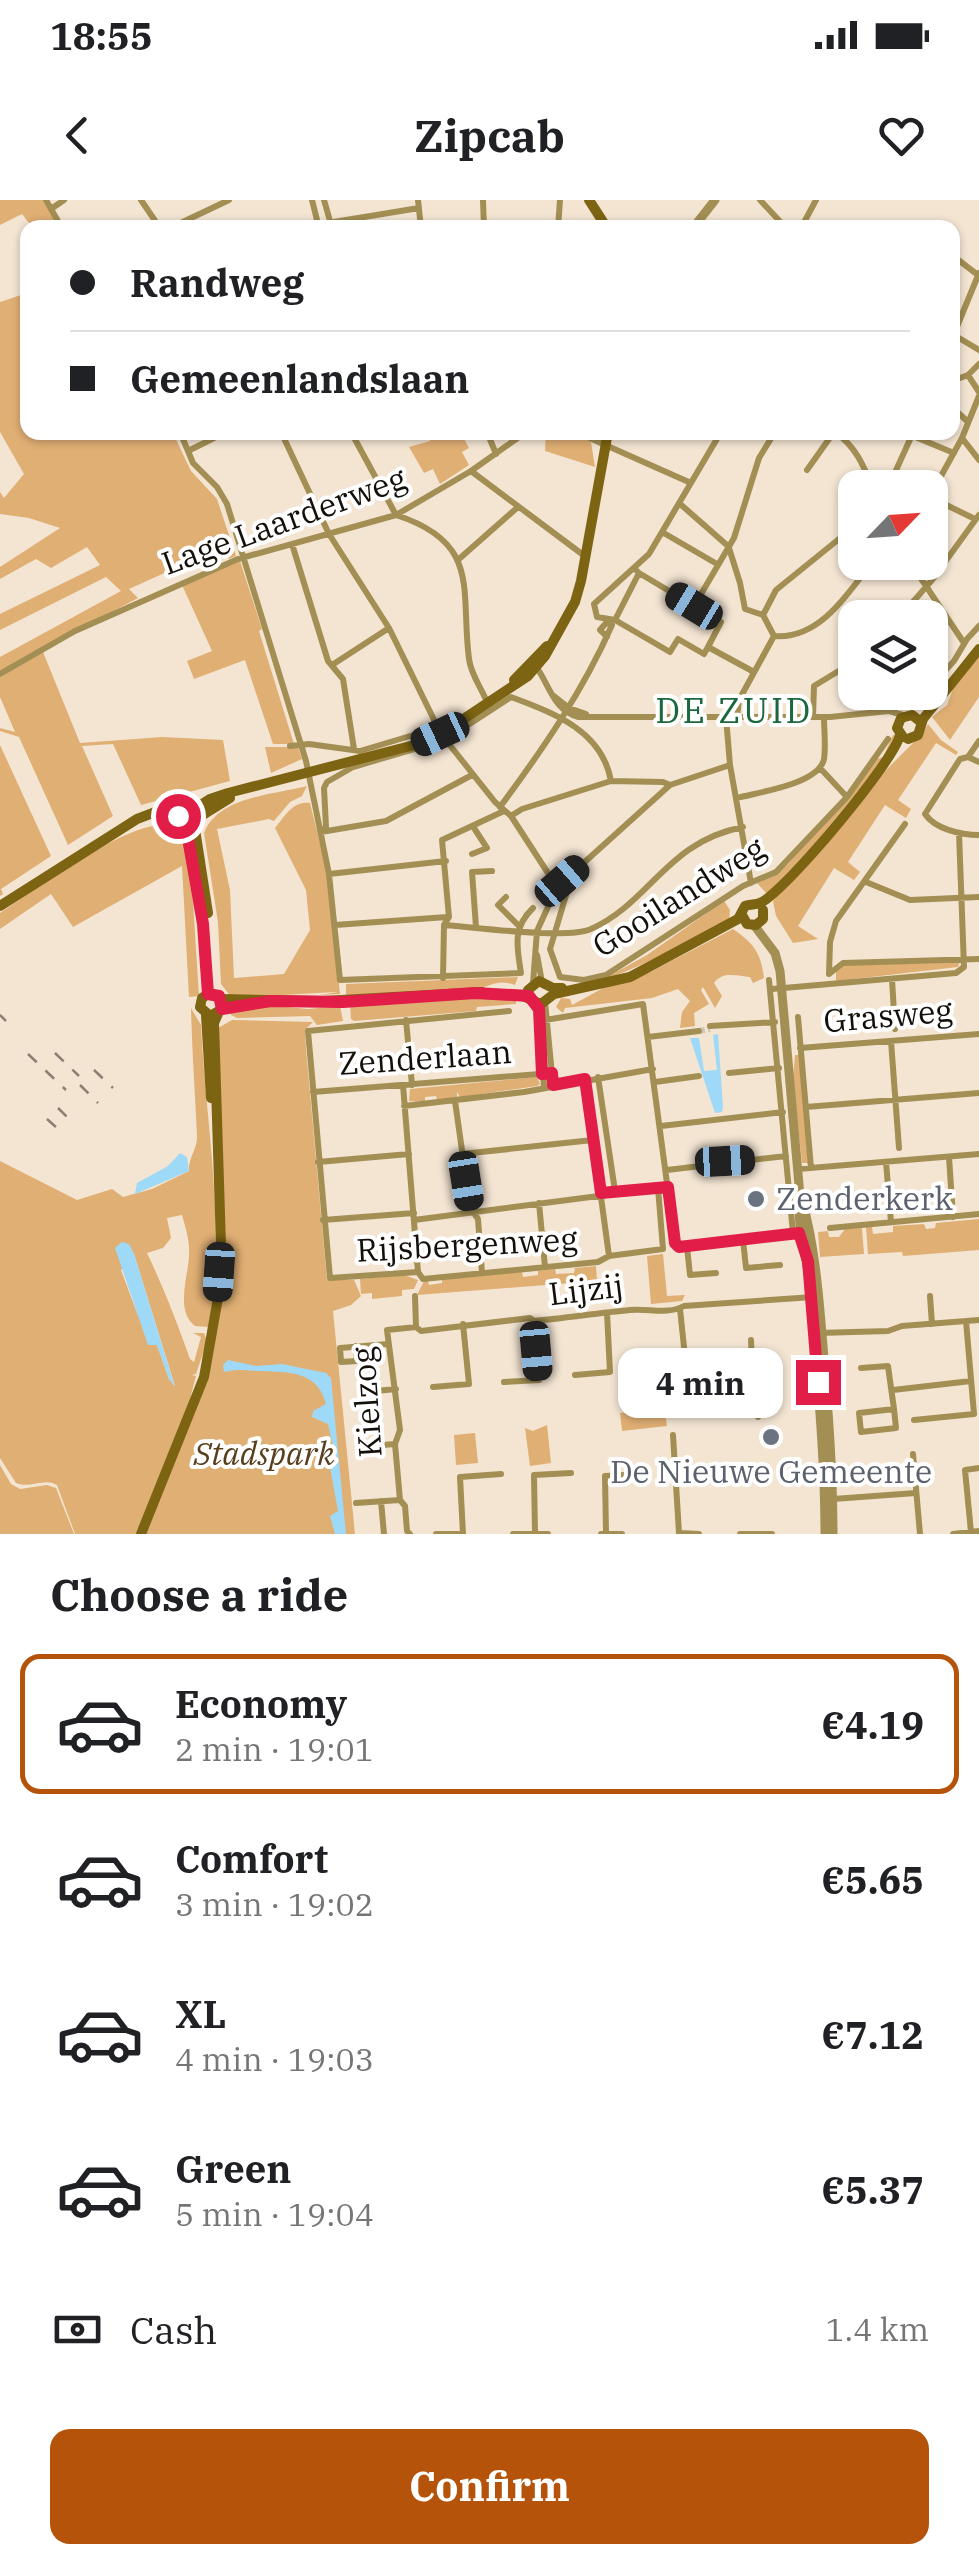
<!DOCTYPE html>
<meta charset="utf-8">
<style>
body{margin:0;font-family:"IBM Plex Serif",serif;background:#f2f2f2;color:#202124;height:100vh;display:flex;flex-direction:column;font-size:38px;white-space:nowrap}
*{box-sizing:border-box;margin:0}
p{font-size:32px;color:#757577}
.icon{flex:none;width:55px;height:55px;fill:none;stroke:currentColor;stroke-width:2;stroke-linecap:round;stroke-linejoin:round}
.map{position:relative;height:1334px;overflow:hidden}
.sheet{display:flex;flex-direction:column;background:#fff;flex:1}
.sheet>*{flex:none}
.hud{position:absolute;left:20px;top:20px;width:940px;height:220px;border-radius:20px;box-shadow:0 2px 8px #0004;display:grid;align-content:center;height:220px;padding:0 50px;background:#fff}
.needle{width:65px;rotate:65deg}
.fabs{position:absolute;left:838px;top:270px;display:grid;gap:20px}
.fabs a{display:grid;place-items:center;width:110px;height:110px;border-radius:20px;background:#fff;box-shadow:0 2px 8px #0004;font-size:50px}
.end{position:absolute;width:45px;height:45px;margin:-22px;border:12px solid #e11d48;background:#fff;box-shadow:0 0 0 5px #fff}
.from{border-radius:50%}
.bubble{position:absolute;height:70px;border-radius:20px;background:#fff;box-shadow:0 2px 8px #0004;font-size:32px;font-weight:700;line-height:70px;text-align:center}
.car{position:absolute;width:30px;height:60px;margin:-30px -15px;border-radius:12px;box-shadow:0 0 8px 2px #0007;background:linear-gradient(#222 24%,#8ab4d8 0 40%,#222 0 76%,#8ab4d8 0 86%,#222 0)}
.hud b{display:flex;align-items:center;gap:35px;height:95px;font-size:38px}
.hud b+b{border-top:2px solid #e0e0e0}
.hud i{width:25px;height:25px;background:#202124}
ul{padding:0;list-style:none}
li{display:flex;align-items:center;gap:30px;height:140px;margin:0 20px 15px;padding:0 30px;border:5px solid transparent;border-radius:20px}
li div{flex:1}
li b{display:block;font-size:38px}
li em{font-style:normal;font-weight:700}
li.selected{border-color:#b45309}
li>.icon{width:90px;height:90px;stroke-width:1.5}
h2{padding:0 50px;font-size:45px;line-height:120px}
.pay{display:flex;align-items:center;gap:25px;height:110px;padding:0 50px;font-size:38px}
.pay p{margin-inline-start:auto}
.primary-button{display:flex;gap:20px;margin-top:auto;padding:20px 50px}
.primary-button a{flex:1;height:115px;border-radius:20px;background:#b45309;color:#fff;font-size:40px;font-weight:700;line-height:115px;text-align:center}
.status{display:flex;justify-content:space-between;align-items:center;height:70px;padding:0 50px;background:#fff;direction:ltr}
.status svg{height:28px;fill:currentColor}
header{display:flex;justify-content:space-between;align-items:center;height:130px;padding:0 50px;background:#fff;font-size:45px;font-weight:700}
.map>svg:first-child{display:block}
</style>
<div class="status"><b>18:55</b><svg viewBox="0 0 49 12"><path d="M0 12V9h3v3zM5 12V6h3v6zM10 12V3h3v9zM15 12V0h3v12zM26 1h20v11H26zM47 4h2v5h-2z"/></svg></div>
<header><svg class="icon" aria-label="back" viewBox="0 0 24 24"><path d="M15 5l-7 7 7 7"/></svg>Zipcab<svg class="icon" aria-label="heart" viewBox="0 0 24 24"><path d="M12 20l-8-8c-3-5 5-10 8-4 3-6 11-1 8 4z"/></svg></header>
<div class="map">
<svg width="979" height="1334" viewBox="0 0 979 1334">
<rect width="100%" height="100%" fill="#f4e5d3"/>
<path fill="#e0af74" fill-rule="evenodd" d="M 0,0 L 43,0 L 59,27 L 32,27 L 22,14 L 0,25 Z
M 27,93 L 28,232 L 173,233 L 191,271 L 217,299 L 236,356 L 229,359 L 222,347 L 129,389 L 138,398 L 0,471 L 0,457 L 121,391 L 106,377 L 0,430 L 0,414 L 100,365 L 87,347 L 51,368 L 36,359 L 0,379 L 0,367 L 60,328 L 29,318 L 0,314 L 0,292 L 4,298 L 24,274 L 0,232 L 0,102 Z
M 436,233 L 438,236 L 446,233 L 461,233 L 469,248 L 462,252 L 469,265 L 440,284 L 433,269 L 424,273 L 409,247 L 430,241 L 429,237 Z
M 546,233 L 571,233 L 591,242 L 595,267 L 545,251 Z
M 240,361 L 262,429 L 259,431 L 294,544 L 273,544 L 245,460 L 194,479 L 187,461 L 212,451 L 182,385 Z
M 43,452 L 80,543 L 162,537 L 223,540 L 230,581 L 141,605 L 113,544 L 82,546 L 113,616 L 68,645 L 19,537 L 0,531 L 0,528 L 15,532 L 0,497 L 0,477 Z
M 979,454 L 979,497 L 950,540 L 932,517 L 947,505 L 953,489 Z
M 928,524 L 941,540 L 958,552 L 956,555 L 936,543 L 898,600 L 911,609 L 906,618 L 885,605 L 848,662 L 860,672 L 854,680 L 834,668 L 798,726 L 818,739 L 793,743 L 776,716 L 773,701 L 879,577 L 923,533 Z
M 893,535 L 897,536 L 892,550 L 811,648 L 767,694 L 757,683 L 774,676 L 789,663 L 877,559 L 883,557 Z
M 0,545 L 51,656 L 1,689 L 3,694 L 0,696 Z
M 265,547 L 298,547 L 302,559 L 271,573 Z
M 307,586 L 302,596 L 290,602 L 274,621 L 269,619 L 217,629 L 230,690 L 234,778 L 284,774 L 310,730 L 306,690 L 275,628 C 285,616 293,600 310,603 L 327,671 L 340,794 L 319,795 L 338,792 C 304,793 268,797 231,797 L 221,784 L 218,722 L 204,633 C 219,596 273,595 307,586 Z
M 166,625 L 177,640 L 184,641 L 193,702 L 199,796 L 189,797 L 182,666 L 73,727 L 51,694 L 0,729 L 0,713 C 37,689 124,622 166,625 Z
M 724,701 L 730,710 L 729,721 C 686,738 649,766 604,779 L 647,755 Z
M 733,729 C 753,743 761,752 764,778 L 753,783 L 750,777 C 737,776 723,771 714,783 L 722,796 L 715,808 L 703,787 L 701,790 L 709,804 L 694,813 L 695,826 L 680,828 L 682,812 L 690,801 L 678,789 L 652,798 L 565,808 L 563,813 L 556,807 L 561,798 L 570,799 L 572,805 L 605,787 L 650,772 Z
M 960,762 L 958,767 L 836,781 L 836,771 L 845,765 Z
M 518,777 L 515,785 C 499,779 492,785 478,789 L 346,795 L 346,784 Z
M 516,796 L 516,804 L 477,807 L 476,811 L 354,821 L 351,819 L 350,803 Z
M 267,805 L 308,809 L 340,806 L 343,821 L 317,825 L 310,816 L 237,818 L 231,815 L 231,810 Z
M 191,808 L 201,825 C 206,927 226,1025 209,1127 L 195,1126 C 175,1111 188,1077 189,1056 C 190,1042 186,1029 182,1015 L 167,1018 L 171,1038 L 163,1048 L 147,1053 C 164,1089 177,1122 190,1159 L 194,1162 L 201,1137 L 193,1133 L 204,1133 L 207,1141 L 196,1174 L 192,1175 L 196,1176 L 186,1214 L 138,1334 L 75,1334 L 57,1285 C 44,1277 30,1289 16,1283 L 0,1258 L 0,961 L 77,1000 L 112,989 L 123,997 L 152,989 L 189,971 C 188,957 198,949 197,935 C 195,893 192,851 191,808 ZM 134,1054 L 175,1186 L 169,1179 L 157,1145 L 137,1113 L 121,1070 Z
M 232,820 L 313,822 L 305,830 L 306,849 L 327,1080 L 354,1080 L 361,1096 L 351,1105 L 333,1111 L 355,1334 L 145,1334 L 183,1237 L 222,1098 L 225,1039 L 218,828 Z
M 795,855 L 799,855 L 808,963 L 802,963 L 793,878 Z
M 537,877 L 540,884 L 537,886 L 460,897 L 457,892 L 457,899 L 437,900 L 436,896 L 425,897 L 425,902 L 409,901 L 410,889 Z
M 979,1019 L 979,1050 L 903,1056 L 902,1052 L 868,1054 L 866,1027 L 872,1027 L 873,1034 L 893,1032 L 893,1026 L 924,1024 L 926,1029 L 935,1028 L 936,1023 Z
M 862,1028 L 864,1054 L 820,1057 L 818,1032 L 828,1031 L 829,1037 L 839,1037 L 845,1029 Z
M 663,1054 L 667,1096 L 685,1095 L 682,1101 L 651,1104 L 647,1056 Z
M 596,1066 L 597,1081 L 417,1095 L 424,1081 L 428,1081 L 429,1085 L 442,1083 L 442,1079 L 522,1072 L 523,1077 L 538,1075 L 538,1071 L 555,1069 L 556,1074 L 574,1073 L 575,1068 Z
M 404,1075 L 418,1080 L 414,1089 L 402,1090 L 402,1096 L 372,1099 L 372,1093 L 361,1094 L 360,1079 Z
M 664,1208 L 667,1226 L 622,1231 L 620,1213 Z
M 547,1225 L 551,1263 L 530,1266 L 525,1228 L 533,1231 Z
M 475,1233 L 478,1263 L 456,1265 L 454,1235 Z
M 0,1265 L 11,1284 L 20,1289 L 47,1285 L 56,1288 L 74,1334 L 0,1334 Z"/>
<path fill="#9fd9f8" d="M 718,834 L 723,907 L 722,912 L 715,913 L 690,838 L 699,838 L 704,871 L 717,870 L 713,835 Z
M 180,953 L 187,957 L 189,971 L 135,994 L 137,983 L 168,966 Z
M 122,1042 L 129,1044 L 134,1054 L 175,1187 L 169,1179 L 157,1145 L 148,1145 L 115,1048 Z
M 228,1160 L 256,1166 L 282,1164 L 326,1173 L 331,1178 L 346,1334 L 335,1334 L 330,1316 L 338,1311 L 330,1267 L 318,1264 L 318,1259 L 329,1259 L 334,1251 L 328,1224 L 312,1217 L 313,1211 L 326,1204 C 318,1172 291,1172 262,1171 C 245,1171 240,1168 224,1172 L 223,1165 Z"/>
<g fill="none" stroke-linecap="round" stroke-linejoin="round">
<path stroke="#d2c5b5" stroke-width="6" stroke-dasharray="6 3" stroke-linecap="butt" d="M 699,831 L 710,829"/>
<path stroke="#a38f54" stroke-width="6" d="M 46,0 L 51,9 L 64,0
M 141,0 L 160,28
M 312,0 L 319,28
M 324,0 L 332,28
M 418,0 L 421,28
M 483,0 L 484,28
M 760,0 L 786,28
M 51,9 L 62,28
M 170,28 L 229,0
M 297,28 L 419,8
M 558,28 L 560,0
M 801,28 L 816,0
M 952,55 L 978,75
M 954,134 L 979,73
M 954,135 L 979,150
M 968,175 L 979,192
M 952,181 L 968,175 L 979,164
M 952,207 L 967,221
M 180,232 L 193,263 L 217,287 L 227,304 L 306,561 L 329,674 L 340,780 L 521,773 C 517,747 512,728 533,708
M 281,232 L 329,334 L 389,428 L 441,534 L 495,602 L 511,616 L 557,687
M 351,232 L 396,315 C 482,343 460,390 469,459 C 471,475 481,487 487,502
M 487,232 L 496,254
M 576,232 L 691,283
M 835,232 C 855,246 864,265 872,288
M 897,232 L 908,234 L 954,253
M 962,238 L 979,260
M 188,251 L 226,232
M 807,270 L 834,232
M 471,271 L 586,357
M 888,288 L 912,235
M 930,296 L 962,238 L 979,196
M 930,297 L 975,319
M 679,303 L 728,346
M 662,332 L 717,364
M 292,344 L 328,461 L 343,479 L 354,549
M 729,348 L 740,383 L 745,409 L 763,415
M 459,359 L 518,307
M 910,362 L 964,443
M 635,369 L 639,373 L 615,420 L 597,417 L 594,404 L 649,354 L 721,232
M 639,373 L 721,422 L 708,447
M 694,406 L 734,338 L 759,258 L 775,232
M 763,415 L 776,390 L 855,326
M 763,415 L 774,436
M 899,418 L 932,380 L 979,315
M 615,420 L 670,452 L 678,439 L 704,454 L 708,447
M 774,436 C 819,440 848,394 872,362
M 708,447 L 754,472
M 332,465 L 389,428
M 535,465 C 550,485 552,509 578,517 L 830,517 L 889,511 L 903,515
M 0,474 L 75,431 L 238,359 L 396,315 L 471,271 L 526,232
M 930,487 L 954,461 L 967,439 L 979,426
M 554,496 L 569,508 L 586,514
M 912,506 L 924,492
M 726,517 L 730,565 L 751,683
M 737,517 L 739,500 L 774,436
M 813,517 L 814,486 L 855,461
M 979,541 L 968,557 L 960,559 L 925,614 C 935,629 961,635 979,635
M 290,546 L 309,544 L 360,551 L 437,528
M 968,557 L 979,562
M 820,568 L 847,597
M 472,575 L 386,621 L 321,632 L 326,627 L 324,588 L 327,582 L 353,567 L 445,540 L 511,497 C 553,513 602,530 611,581 L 663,582 L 670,585
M 737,598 C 759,592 819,584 824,559 C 826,546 824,530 824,517
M 500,607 C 543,549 583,491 612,425 L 606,423 L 600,430 L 607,437
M 511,616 L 522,609 L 611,581
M 472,654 L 487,648 L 474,628
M 329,674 L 446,661
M 562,681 L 567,692 L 550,749 L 560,777 L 584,780 L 606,775 L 743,686 L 776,672 L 847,597 L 888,539
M 866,682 L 910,700 L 979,697
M 506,697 L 498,705 L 519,726
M 335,725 L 447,717
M 444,725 C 476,727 566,740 591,729 C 651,702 666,642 743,627
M 476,727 L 472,672 L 492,671
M 537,755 L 542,782
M 829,774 L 830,742 L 836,721 L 905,624
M 829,774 L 843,763 L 979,759
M 443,778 L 444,725 L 449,717 L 442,640 L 504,611
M 892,779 L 895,829
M 769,780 L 793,1033
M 533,783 L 537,731 L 557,687 L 670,585 L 730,565
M 772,789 L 956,773 L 964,767 L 959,633
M 545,802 L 553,885
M 538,804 L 544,888
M 509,811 L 308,831 L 330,1078 L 418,1072 L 423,1079 L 598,1062 L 609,1056 L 663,1049 L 658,988
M 798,817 L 811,968
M 406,820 L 412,885
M 539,821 L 643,804 L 675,1043 L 679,1047 L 687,1047
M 710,826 L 775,822
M 648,837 L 699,831
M 891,841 L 899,948
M 800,848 L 979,834
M 729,873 L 779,868
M 598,877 L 615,991
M 585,879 L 609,1056
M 655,882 L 699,876
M 403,885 L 418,1072
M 313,892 L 552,873
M 455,901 L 470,1007 L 478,1019 L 482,1073
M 404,906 L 524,892 L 653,869
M 806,907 L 979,893
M 661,926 L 783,912
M 462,954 L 593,940
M 949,957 L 953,1017
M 318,962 L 409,954
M 886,962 L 891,1022
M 798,969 L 979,954
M 667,970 L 786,956
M 539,1003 L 545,1067
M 323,1020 L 414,1013
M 414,1020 L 660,988
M 830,1028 L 979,1014
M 743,1040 L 746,1068 L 780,1065
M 716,1073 L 690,1075 L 687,1047 L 796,1033
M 415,1096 L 416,1127
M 930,1096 L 932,1124
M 680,1109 L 686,1166
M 818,1133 L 888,1131 L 902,1126 L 979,1120
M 751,1140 L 752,1162
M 356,1146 L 357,1161 L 341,1162 L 340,1148 L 388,1144
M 648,1168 L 752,1162 L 758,1217
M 861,1168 L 888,1166 L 894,1209 L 859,1213 L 861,1232 L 896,1228 L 894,1209
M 575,1175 L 610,1172 L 607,1113
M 504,1182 L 539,1180 L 534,1121
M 433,1187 L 469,1184 L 463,1124
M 893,1190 L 971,1181
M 366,1192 L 396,1189
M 914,1220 L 974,1214 L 966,1121
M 673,1235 L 679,1333
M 370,1246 L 395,1244
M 913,1254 L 920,1334
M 833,1299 L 916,1293
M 381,1301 L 384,1334
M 356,1303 L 400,1300
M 971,1332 L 965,1270 L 979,1268
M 535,1333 L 534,1275 L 571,1273
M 606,1333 L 605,1276 L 643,1274
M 679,1333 L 699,1334
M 410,1334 L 407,1331 L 405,1306 L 400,1300 L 395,1244 L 400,1230 L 387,1130 L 416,1127 L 421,1131 L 530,1118 L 534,1121 C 566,1118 598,1113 630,1110 C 648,1108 668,1115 684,1106 L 813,1097
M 436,1334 L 459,1334
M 463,1334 L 460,1277 L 501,1274
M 513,1334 L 548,1334
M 601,1334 L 622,1334
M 740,1334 L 772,1334
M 953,1334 L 979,1331"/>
<path stroke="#a38f54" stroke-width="9" d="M 693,28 L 715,0
M 754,725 L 775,753 L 780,771 L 800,996 C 796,1028 807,1055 810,1087 C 816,1169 825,1251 825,1334
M 802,1000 C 815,1046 819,1097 823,1146 C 828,1209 833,1271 833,1334"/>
<path stroke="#7d6412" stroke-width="10" d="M 589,0 L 607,28
M 514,480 L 547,446
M 903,537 L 897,528 L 901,518 L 912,515 L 921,522
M 908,539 L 918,535 L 923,519 L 979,449
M 196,608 L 210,599 L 228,593 L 422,543 L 441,534 L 528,476 L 545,456 L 575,402 L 581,381 L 608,232
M 179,612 L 178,621 L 187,637 L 203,724 L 208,794
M 201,616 L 230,598
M 195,629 L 208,713
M 0,706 L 137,619 L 158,611 L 179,612 L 193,607 L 201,616 L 195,629
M 742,715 L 747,724 L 756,725 L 763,719 L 763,710
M 528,790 L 539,781 L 553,788 L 562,788
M 475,793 L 520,795 L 541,804 L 554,794 L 630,777 L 738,719 L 745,706 C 750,704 755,705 760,703 C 783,694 898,557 900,534
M 208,794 L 202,798 L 200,807 L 210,816 L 222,809 L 245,805
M 221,799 L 325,801
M 323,801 L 482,792
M 206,815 L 211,898
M 141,1334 L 204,1177 L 218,1098 L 221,1046 L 214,823 L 218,814"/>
<path stroke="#8a7f73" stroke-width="2.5" stroke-dasharray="12 12" stroke-linecap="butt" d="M 0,815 L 6,821
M 55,853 L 79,876
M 28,854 L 66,890
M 94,870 L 113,888
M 80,885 L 98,903
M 58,908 L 67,917
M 47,919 L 57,928"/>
</g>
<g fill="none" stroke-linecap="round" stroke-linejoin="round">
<path stroke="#e11d48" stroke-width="12" d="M 178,616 L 188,638 L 203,724 L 208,794 L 219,796 L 222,809 L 271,801 L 343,802 L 475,793 L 529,796 L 539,809 L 542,874 L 552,873 L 553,885 L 585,879 L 601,993 L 668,987 L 675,1043 L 679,1047 L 799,1033 L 808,1061 L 818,1182"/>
</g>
<g fill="#6b7280" stroke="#fff" stroke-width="4">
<circle cx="756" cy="999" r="10"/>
<circle cx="771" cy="1237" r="10"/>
</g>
<g text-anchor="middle" stroke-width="8" stroke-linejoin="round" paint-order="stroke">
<g font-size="32" fill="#140f09" stroke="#fff">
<text transform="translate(284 321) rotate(-20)" y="11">Lage Laarderweg</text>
<text transform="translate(679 697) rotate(-32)" y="11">Gooilandweg</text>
<text transform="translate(888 816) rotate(-5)" y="11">Grasweg</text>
<text transform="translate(425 858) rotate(-4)" y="11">Zenderlaan</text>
<text transform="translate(467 1045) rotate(-3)" y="11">Rijsbergenweg</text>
<text transform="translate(586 1090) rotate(-7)" y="11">Lijzij</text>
<text transform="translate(367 1202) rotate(-94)" y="11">Kielzog</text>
</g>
<g font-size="32" fill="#5b616d" stroke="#fff" text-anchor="start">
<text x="776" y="1010">Zenderkerk</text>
<text x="771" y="1283" text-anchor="middle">De Nieuwe Gemeente</text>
</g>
<g font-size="32" font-style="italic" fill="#583e1d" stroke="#fff">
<text x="264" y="1265">Stadspark</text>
</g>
<g font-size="35" letter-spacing="2.5" fill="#1b683e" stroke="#fff">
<text x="734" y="523">DE ZUID</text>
</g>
</g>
</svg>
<div class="fabs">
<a><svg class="needle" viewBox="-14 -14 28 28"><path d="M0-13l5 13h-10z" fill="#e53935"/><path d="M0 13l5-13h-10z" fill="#757577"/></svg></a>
<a><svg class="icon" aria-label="layers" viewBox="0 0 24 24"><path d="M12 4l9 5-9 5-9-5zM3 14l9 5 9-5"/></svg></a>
</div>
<i class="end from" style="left:178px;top:616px"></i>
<i class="end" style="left:818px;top:1182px"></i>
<div class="bubble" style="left:618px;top:1148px;width:165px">4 min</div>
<i class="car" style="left:694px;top:406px;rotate:301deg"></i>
<i class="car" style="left:440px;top:534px;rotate:245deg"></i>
<i class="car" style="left:562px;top:681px;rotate:49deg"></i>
<i class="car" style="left:725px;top:961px;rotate:87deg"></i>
<i class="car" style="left:466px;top:981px;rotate:171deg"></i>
<i class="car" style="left:219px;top:1072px;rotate:184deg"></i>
<i class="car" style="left:536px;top:1151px;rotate:175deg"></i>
<div class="hud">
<b><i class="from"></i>Randweg</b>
<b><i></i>Gemeenlandslaan</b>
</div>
</div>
<section class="sheet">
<h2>Choose a ride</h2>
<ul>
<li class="selected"><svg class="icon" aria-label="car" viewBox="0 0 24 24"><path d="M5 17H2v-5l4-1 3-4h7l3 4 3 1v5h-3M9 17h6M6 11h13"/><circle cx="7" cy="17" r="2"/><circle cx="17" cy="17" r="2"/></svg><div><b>Economy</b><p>2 min · 19:01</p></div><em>€4.19</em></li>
<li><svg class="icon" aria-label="car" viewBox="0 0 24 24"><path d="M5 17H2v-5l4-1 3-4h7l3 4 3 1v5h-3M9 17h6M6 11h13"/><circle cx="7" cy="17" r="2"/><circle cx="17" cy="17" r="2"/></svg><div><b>Comfort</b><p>3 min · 19:02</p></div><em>€5.65</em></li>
<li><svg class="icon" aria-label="car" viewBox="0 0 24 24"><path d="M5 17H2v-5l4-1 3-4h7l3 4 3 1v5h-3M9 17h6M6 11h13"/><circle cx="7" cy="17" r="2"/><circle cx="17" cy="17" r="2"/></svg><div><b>XL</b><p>4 min · 19:03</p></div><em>€7.12</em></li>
<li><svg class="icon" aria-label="car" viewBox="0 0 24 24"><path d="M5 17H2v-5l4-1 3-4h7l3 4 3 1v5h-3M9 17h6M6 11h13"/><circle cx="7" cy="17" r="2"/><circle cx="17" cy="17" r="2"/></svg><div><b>Green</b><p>5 min · 19:04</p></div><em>€5.37</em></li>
</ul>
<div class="pay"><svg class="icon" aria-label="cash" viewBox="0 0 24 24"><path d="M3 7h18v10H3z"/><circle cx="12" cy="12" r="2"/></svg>Cash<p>1.4 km</p></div>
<div class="primary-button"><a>Confirm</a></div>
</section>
